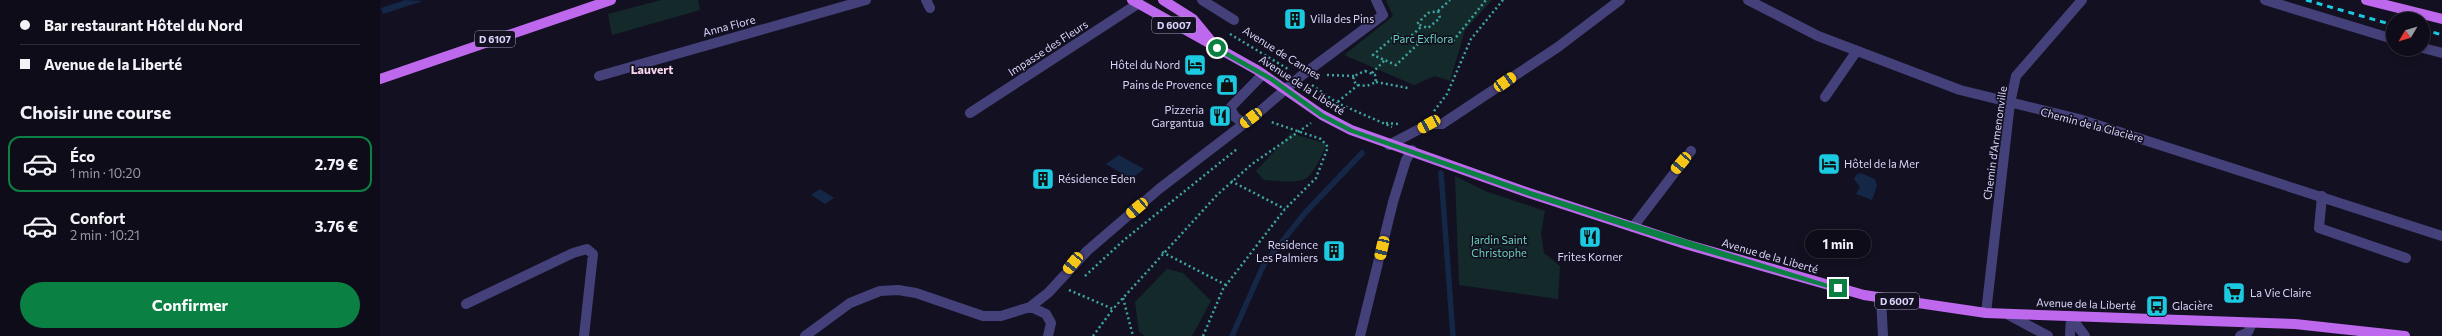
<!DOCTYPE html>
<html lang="fr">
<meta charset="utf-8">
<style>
body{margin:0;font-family:Commissioner,sans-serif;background:#171522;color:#f1f3f6;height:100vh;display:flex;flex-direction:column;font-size:15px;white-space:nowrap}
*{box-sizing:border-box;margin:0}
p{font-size:13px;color:#9b9ba2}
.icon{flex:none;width:22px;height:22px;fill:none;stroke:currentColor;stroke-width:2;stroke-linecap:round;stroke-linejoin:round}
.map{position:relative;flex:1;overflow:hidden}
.side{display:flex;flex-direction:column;background:#0e0c19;width:380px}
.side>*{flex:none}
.guide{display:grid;align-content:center;height:88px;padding:0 20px;background:#0e0c19}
.needle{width:26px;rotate:232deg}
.tools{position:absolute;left:2006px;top:12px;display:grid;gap:8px}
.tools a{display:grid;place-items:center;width:44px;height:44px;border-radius:50%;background:#0e0c19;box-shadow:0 2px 10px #0003,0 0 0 1px #2e2c38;font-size:20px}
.end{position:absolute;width:18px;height:18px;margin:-9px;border:5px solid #0b8043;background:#fff;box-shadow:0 0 0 2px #fff}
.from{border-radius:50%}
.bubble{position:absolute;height:28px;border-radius:14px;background:#0e0c19;box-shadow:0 2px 10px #0003,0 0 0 1px #2e2c38;font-size:13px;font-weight:700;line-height:28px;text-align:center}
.car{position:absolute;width:12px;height:24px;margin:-12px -6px;border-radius:5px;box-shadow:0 0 3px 1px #0007;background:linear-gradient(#f5c518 24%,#345 0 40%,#f5c518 0 76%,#345 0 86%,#f5c518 0)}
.guide b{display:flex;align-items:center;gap:14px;height:38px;font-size:15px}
.guide b+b{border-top:1px solid #2e2c38}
.guide i{width:10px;height:10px;background:#f1f3f6}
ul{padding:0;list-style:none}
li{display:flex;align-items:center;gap:12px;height:56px;margin:0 8px 6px;padding:0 12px;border:2px solid transparent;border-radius:12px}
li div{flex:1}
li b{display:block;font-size:15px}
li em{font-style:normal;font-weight:700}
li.active{border-color:#0b8043}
li>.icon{width:36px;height:36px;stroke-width:1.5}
h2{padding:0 20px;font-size:18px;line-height:48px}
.primary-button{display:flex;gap:8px;margin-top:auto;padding:8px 20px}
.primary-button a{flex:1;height:46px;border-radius:24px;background:#0b8043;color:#fff;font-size:16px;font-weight:700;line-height:46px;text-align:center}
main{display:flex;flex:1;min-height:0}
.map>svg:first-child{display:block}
</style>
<main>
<section class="side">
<div class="guide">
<b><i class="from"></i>Bar restaurant Hôtel du Nord</b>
<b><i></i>Avenue de la Liberté</b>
</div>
<h2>Choisir une course</h2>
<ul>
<li class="active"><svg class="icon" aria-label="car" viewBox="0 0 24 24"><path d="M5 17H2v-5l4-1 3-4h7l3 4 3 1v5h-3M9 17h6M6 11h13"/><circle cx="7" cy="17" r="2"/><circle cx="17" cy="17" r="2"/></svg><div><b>Éco</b><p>1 min · 10:20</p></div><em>2.79 €</em></li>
<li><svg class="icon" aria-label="car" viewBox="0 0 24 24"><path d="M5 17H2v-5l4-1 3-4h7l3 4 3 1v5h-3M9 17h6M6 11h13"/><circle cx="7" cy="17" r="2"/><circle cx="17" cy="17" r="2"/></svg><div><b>Confort</b><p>2 min · 10:21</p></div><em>3.76 €</em></li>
</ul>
<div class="primary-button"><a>Confirmer</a></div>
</section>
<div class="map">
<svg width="2062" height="336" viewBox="0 0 2062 336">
<rect width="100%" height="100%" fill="#131021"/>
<path fill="#142a2a" d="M 281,0 L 318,0 L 320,10 L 232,35 L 228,14 Z
M 1006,0 L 1112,0 L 1085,30 L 1070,81 L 1055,76 L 1034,85 L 964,55 L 1013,16 Z
M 911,133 L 947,144 C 927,185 931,183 884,180 L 876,171 Z
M 1075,176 L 1105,191 L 1165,211 L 1161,233 L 1164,253 L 1180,266 L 1178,299 L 1079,285 Z
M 787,269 L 803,273 L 831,301 L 812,336 L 765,336 L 759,332 L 755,302 Z"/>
<path fill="#152746" d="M 25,0 L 43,1 L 3,14 L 1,8 Z
M 739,155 L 764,169 L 751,179 L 726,164 Z
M 1481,173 L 1495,179 L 1497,186 L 1492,200 L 1476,194 L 1480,187 L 1474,179 L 1476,175 Z
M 440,189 L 454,198 L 445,204 L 431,195 Z"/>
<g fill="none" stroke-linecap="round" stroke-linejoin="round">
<path stroke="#152746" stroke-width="5.5" d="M 1061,173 L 1073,336
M 852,336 L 884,264 L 925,213 L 982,153"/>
<path stroke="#3da6a2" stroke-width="2.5" stroke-dasharray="2 3" stroke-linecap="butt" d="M 1058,11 L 1070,0
M 1058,11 L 1060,18 L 1048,28 L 1037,24 L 1048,13 Z
M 850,34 L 908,69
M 1017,34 L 1039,43 L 1016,65 L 993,55 Z
M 1028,39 L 1042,26
M 1073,41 L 1106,0
M 985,71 L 995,75 L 996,82 L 987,86 L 977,85 L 973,80 L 974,76 Z
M 992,73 L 1005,60
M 947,75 L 974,76
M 996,82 L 1028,88
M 932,85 L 957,103 L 1012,127
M 954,105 L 978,85
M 1054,111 L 1067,94 L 1091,39 L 1123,0
M 1006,123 L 1019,124
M 851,181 L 905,209
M 782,252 L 846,285
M 705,276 L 744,240 L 857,149
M 689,290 L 733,309 L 837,195 L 872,164 L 931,123
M 743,298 L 753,336
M 713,336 L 733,309
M 823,336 L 843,289 L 905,209 L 936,178 L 948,147 L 941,139 L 891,122"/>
<path stroke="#44417a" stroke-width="10" d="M 546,0 L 550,8
M 822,0 L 854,20
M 1368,0 L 1438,36 L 1580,90 L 1699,119 L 2062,236
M 1885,0 L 2013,39
M 2043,48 L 2062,53
M 219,76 L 486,0
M 1445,97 L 1476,52
M 590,113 L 759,3
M 864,123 L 855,117 L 850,108 L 883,74
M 1009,145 L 1049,124 L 1062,124 L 1178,47 L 1240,0
M 1942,196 L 1939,228 L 2026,258
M 1253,227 L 1311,151
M 1501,298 L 1503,336
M 86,304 L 193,253 L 207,249 L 213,254 L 204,336
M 651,307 L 666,314 L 671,323 L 668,336
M 1606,313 L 1630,103 L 1636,76 L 1702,0
M 1627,314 L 1668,336
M 1691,317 L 1705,336
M 425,336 L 470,303 L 500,291 L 518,290 L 536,293 L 603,316 L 621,316 L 650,307 L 668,293 L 707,251 L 779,189 L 878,113 L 921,76 L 1003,15 L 996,0
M 980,336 L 1013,202 L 1026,160 L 1032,150
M 1690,336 L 1691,317
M 1860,336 L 1868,332 L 1872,323"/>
<path stroke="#be69ed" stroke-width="10" d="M 752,0 L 877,70 L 942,115 L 971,130 L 1149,193 L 1305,244 L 1484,295 L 1606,313 L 1915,324 L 2025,336
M 783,0 L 813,19 L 836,47
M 1986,0 L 2062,19
M 0,79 L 231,0"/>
<path stroke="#1bc9e0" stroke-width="3" stroke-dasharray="6 5" stroke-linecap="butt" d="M 1926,0 L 2013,25
M 2043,29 L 2062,35"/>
</g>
<path fill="#0b8043" d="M 835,47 L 839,47 L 894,78 L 944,114 L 973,129 L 1151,191 L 1461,288 L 1458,291 L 1290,242 L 1146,195 L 969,132 L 940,117 L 890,81 L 835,50 Z"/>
<defs>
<g id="building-square" transform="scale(1.15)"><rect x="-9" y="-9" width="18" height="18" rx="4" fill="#1bc9e0" stroke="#131021"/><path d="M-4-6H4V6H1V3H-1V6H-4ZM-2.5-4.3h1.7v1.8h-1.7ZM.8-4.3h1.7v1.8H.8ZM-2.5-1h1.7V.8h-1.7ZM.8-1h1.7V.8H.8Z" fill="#111"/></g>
<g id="hotel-square" transform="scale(1.15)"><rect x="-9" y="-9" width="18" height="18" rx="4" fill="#1bc9e0" stroke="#131021"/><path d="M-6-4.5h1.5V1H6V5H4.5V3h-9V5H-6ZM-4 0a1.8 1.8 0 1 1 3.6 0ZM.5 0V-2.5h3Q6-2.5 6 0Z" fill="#111"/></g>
<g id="shop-square" transform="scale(1.15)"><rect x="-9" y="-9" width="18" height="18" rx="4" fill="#1bc9e0" stroke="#131021"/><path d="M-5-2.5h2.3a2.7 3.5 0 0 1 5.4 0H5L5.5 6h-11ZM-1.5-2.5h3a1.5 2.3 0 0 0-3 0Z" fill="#111"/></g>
<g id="restaurant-square" transform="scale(1.15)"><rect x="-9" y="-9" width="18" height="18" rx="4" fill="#1bc9e0" stroke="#131021"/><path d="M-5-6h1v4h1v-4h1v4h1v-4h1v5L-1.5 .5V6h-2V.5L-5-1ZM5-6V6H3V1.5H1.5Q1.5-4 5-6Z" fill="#111"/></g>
<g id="supermarket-square" transform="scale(1.15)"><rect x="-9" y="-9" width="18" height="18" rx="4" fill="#1bc9e0" stroke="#131021"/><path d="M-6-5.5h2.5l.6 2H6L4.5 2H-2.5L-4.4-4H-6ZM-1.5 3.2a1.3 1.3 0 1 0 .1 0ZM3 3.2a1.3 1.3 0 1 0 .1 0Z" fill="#111"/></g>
<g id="bus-square" transform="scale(1.15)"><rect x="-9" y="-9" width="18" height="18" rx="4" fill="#1bc9e0" stroke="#131021"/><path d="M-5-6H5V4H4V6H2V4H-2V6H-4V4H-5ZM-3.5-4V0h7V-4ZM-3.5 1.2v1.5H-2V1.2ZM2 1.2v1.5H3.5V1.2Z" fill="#111"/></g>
</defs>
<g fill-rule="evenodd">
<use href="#building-square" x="915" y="19"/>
<use href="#hotel-square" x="815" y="65"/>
<use href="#shop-square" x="847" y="85"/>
<use href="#restaurant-square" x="840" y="116"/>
<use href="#hotel-square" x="1449" y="164"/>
<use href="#building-square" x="663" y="179"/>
<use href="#restaurant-square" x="1210" y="237"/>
<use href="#building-square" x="954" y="251"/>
<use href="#supermarket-square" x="1854" y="293"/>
<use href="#bus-square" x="1777" y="306"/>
</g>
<g text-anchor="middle" stroke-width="3.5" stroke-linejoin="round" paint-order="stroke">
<g fill="#131021" stroke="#9e9ab9" stroke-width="1">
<rect x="772" y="17" width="44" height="16" rx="3"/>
<rect x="95" y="31" width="40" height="16" rx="3"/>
<rect x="1495" y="293" width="44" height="16" rx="3"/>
</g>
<g font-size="10" font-weight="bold" fill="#dad5fa">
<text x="794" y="29">D 6007</text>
<text x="115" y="43">D 6107</text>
<text x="1517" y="305">D 6007</text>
</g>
<g font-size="11" fill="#dad5fa" stroke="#131021" text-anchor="start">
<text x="930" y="23">Villa des Pins</text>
<text x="800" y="69" text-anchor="end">Hôtel du Nord</text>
<text x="832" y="89" text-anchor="end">Pains de Provence</text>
<text x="824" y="114" text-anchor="end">Pizzeria<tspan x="824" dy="13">Gargantua</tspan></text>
<text x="1464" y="168">Hôtel de la Mer</text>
<text x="678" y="183">Résidence Eden</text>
<text x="938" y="249" text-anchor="end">Residence<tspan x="938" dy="13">Les Palmiers</tspan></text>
<text x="1210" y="261" text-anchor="middle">Frites Korner</text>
<text x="1870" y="297">La Vie Claire</text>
<text x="1792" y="310">Glacière</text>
</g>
<g font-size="11" fill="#dad5fa" stroke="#131021">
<text transform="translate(349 26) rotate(-15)" y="4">Anna Flore</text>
<text transform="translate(668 48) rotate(-33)" y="4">Impasse des Fleurs</text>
<text transform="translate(902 53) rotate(32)" y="4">Avenue de Cannes</text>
<text transform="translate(922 85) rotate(33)" y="4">Avenue de la Liberté</text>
<text transform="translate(1712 125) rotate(15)" y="4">Chemin de la Glacière</text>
<text transform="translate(1615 143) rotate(-82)" y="4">Chemin d'Armenonville</text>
<text transform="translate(1390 256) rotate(16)" y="4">Avenue de la Liberté</text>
<text transform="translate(1706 304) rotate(2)" y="4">Avenue de la Liberté</text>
</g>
<g font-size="11" fill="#6ad1b9" stroke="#131021">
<text x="1043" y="43">Parc Exflora</text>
<text x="1119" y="244">Jardin Saint<tspan x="1119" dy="13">Christophe</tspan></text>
</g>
<g font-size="12" font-weight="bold" fill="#fad7ed" stroke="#131021">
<text x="272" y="74">Lauvert</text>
</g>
</g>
</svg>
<div class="tools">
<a><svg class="needle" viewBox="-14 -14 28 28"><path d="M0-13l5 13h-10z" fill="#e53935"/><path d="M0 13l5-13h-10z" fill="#9b9ba2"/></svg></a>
</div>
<i class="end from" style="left:837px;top:48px"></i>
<i class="end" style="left:1458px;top:288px"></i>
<div class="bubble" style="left:1425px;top:230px;width:66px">1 min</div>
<i class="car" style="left:1125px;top:82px;rotate:56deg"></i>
<i class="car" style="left:871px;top:118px;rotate:232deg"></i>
<i class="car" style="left:1049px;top:124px;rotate:241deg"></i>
<i class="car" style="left:1301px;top:163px;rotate:220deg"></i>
<i class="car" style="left:757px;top:208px;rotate:229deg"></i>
<i class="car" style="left:1002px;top:248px;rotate:193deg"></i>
<i class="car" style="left:693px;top:263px;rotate:219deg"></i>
</div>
</main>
